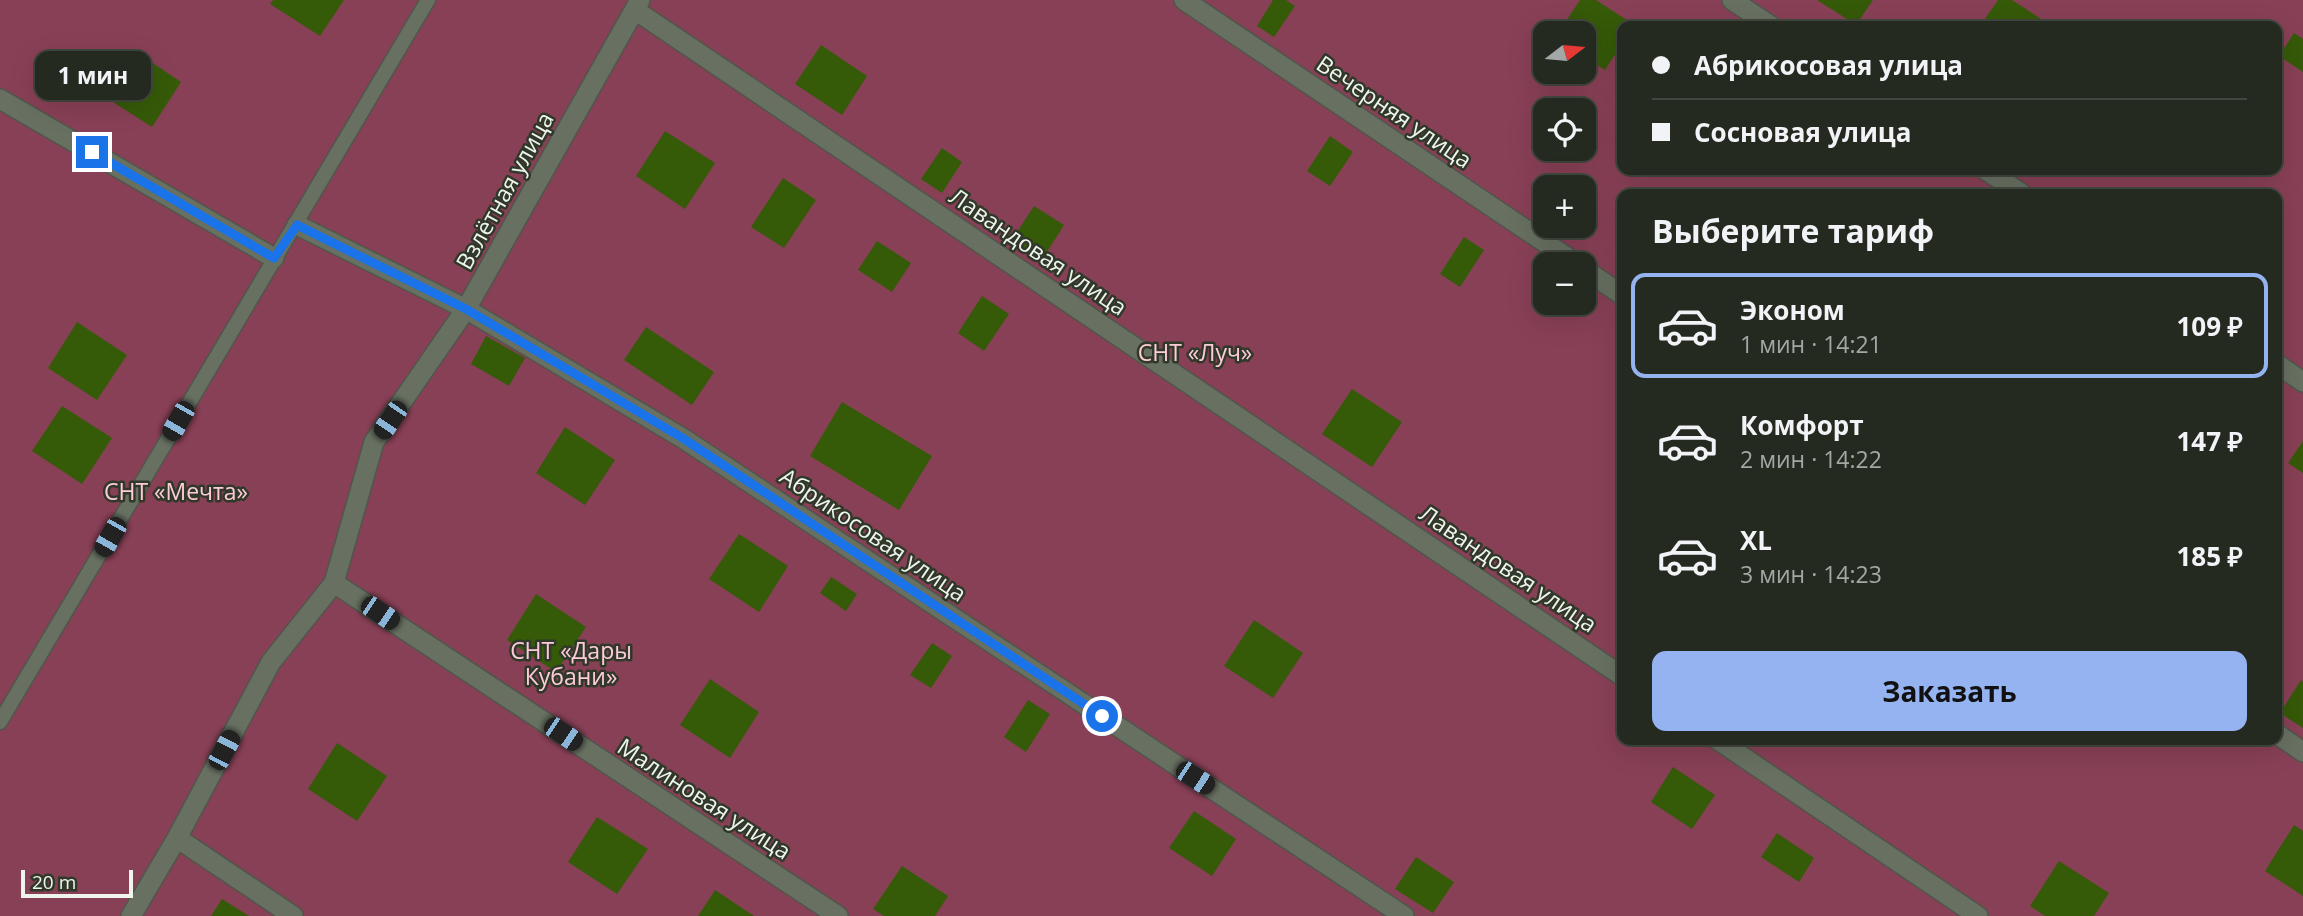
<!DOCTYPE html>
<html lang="ru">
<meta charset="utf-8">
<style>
body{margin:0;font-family:"Open Sans",sans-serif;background:#2c3229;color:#f1f3f6;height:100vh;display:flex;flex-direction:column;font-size:26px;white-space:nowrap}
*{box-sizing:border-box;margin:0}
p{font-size:23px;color:#a3a7a5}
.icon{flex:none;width:38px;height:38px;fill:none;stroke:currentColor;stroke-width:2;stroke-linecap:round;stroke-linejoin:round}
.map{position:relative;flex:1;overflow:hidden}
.panel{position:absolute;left:1617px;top:189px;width:665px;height:556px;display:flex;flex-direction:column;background:#242a20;border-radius:14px;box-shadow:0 7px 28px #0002,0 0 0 2px #41463e}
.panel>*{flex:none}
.banner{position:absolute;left:1617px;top:21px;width:665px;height:154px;border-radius:14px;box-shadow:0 7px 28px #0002,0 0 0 2px #41463e;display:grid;align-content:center;height:154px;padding:0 35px;background:#242a20}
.needle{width:46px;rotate:74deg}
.controls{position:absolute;left:1533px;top:21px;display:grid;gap:14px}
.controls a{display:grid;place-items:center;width:63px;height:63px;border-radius:14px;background:#242a20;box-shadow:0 7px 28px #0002,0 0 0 2px #41463e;font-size:35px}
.scale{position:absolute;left:21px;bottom:18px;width:112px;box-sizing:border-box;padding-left:7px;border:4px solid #eff4ec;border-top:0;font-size:19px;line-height:24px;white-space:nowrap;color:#eff4ec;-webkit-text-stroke:5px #30382a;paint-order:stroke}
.end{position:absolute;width:32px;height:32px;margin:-16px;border:9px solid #1a73e8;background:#fff;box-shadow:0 0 0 4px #fff}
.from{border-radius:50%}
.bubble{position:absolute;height:49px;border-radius:14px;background:#242a20;box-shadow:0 7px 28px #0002,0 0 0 2px #41463e;font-size:23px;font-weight:700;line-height:49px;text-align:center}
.car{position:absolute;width:21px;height:42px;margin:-21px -10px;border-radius:9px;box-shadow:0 0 5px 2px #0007;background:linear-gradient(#222 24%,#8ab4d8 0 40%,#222 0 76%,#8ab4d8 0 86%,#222 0)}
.banner b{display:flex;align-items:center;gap:24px;height:66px;font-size:26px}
.banner b+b{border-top:2px solid #41463e}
.banner i{width:18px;height:18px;background:#f1f3f6}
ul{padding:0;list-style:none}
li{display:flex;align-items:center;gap:21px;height:105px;margin:0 14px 10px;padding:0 21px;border:4px solid transparent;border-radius:14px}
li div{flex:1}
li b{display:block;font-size:26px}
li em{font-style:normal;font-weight:700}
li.selected{border-color:#95b2f1}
li>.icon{width:63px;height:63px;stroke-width:1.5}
h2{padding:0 35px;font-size:32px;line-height:84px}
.cta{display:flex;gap:14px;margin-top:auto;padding:14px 35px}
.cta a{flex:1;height:80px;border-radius:14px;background:#95b2f1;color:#111;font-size:28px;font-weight:700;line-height:80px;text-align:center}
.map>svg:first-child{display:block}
</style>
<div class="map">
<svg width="2303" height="916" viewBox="0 0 2303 916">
<rect width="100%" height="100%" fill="#30382a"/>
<path fill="#884056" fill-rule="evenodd" d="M 0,0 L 2303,0 L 2303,916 L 0,916 ZM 1622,26 L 2277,26 L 2277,170 L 1622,170 ZM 1545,33 L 1584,33 L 1584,72 L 1545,72 ZM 1545,110 L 1584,110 L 1584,149 L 1545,149 ZM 1545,187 L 1584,187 L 1584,226 L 1545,226 ZM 1622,194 L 2277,194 L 2277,740 L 1622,740 ZM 1545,264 L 1584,264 L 1584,303 L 1545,303 Z"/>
<path fill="#355a08" d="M 273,0 L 344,0 L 320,36 L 270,4 Z
M 1273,0 L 1286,0 L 1295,6 L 1274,37 L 1257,26 Z
M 1580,0 L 1596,0 L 1636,26 L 1622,26 L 1622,44 L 1605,70 L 1584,57 L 1584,33 L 1558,33 Z
M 1817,0 L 1873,0 L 1856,25 Z
M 1998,0 L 2012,0 L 2052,26 L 1980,26 Z
M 2294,33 L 2303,39 L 2303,72 L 2279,56 Z
M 821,45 L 867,76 L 842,115 L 795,84 Z
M 132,49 L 181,82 L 152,127 L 102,95 Z
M 665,131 L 715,163 L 685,209 L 636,176 Z
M 1330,136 L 1353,152 L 1330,186 L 1307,171 Z
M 942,148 L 962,162 L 942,193 L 921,179 Z
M 783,178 L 816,200 L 784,248 L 751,227 Z
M 1034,206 L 1064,225 L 1040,263 L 1010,243 Z
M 1464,237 L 1484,250 L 1460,287 L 1440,274 Z
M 877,241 L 911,263 L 892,292 L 858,270 Z
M 982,296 L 1009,314 L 984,351 L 958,333 Z
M 77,322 L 127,355 L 97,400 L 48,368 Z
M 646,327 L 714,372 L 692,405 L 624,360 Z
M 486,336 L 525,358 L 509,386 L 471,364 Z
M 1352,389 L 1402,422 L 1372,467 L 1322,434 Z
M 842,402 L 932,456 L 899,510 L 810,456 Z
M 62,406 L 112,438 L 82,484 L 32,451 Z
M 565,427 L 615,460 L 585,505 L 536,473 Z
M 2303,441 L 2303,473 L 2288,463 Z
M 739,534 L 788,566 L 759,612 L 709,579 Z
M 831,577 L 857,594 L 846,611 L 820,593 Z
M 536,594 L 586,627 L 556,672 L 507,640 Z
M 1254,620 L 1303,653 L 1273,698 L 1224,666 Z
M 932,643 L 952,656 L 931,688 L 910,675 Z
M 710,679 L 759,712 L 730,758 L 680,725 Z
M 2301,680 L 2303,682 L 2303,728 L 2280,713 Z
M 1028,700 L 1050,714 L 1026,752 L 1004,737 Z
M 337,743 L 387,776 L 357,821 L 308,789 Z
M 1673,767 L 1715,795 L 1692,829 L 1651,802 Z
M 1194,811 L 1236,839 L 1212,876 L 1169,848 Z
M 597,817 L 648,849 L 617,894 L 568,862 Z
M 2294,825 L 2303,831 L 2303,896 L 2265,871 Z
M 1777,833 L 1814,858 L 1799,882 L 1761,857 Z
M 1416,857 L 1454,882 L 1433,913 L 1395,889 Z
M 2059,861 L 2109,893 L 2094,916 L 2045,916 L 2030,906 Z
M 902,866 L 948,896 L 935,916 L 884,916 L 873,909 Z
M 715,890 L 754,916 L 698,916 Z
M 222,899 L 249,916 L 211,916 Z"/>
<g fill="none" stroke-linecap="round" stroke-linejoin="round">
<g stroke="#50564b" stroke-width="17">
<path id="service" d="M 0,722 L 428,0"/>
</g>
<g stroke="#50564b" stroke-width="22">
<path id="minor" d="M 1184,0 L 1577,264
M 1732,0 L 1771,26
M 635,10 L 1622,676
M 0,99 L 274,258
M 1986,170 L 2022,194
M 297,225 L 466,309 L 684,439 L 1404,916
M 1584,269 L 1622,295
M 2277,364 L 2303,382
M 334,583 L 838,916
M 2277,734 L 2303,752
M 1718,740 L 1978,916
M 177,838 L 293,916
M 131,916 L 177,838 L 271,662 L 334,583 L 374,442 L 466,309 L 640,0"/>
</g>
<use href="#service" stroke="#677061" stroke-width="14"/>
<use href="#minor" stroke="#677061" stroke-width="19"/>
</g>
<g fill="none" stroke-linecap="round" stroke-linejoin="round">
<path stroke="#1a73e8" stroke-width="9" d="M 92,152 L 274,258 L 297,225 L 466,309 L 684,439 L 1102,716"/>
</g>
<g text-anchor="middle" stroke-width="5" stroke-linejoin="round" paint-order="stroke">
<g font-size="23" fill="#eff4ec" stroke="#30382a">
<text transform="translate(1394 112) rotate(34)" y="8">Вечерняя улица</text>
<text transform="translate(505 191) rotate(-61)" y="8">Взлётная улица</text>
<text transform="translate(1038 252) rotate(34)" y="8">Лавандовая улица</text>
<text transform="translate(873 535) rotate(34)" y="8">Абрикосовая улица</text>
<text transform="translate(1508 569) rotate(34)" y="8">Лавандовая улица</text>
<text transform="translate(704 799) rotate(33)" y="8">Малиновая улица</text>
</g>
<g font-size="23" fill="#fccbd7" stroke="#30382a">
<text x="1195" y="361">СНТ «Луч»</text>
<text x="176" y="500">СНТ «Мечта»</text>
<text x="571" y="659">СНТ «Дары<tspan x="571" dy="26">Кубани»</tspan></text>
</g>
</g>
</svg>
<div class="controls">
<a><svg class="needle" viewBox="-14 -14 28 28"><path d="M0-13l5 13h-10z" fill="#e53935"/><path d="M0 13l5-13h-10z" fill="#a3a7a5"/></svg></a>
<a><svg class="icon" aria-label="locate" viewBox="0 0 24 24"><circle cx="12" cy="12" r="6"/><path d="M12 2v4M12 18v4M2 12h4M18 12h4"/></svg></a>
<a>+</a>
<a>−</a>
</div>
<div class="scale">20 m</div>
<i class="end from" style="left:1102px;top:716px"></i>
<i class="end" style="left:92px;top:152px"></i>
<div class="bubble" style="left:35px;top:51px;width:116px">1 мин</div>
<i class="car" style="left:390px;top:420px;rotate:214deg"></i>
<i class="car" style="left:178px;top:421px;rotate:210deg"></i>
<i class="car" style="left:110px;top:537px;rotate:210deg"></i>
<i class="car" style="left:380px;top:613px;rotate:124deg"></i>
<i class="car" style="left:563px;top:734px;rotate:124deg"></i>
<i class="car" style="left:224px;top:750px;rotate:28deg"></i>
<i class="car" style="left:1195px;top:778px;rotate:123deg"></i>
<div class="banner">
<b><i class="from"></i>Абрикосовая улица</b>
<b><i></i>Сосновая улица</b>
</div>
<section class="panel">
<h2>Выберите тариф</h2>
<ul>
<li class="selected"><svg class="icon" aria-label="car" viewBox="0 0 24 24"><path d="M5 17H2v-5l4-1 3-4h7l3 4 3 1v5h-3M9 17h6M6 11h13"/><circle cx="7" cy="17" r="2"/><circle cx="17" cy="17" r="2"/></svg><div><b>Эконом</b><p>1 мин · 14:21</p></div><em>109 ₽</em></li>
<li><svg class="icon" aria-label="car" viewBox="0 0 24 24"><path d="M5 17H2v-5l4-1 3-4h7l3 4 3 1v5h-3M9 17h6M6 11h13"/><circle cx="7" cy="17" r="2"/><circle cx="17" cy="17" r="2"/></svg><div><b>Комфорт</b><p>2 мин · 14:22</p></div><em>147 ₽</em></li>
<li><svg class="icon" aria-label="car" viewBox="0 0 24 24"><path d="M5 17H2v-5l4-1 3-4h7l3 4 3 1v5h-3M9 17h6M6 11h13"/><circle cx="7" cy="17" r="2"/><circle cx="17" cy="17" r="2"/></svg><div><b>XL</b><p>3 мин · 14:23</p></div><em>185 ₽</em></li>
</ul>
<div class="cta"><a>Заказать</a></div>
</section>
</div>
